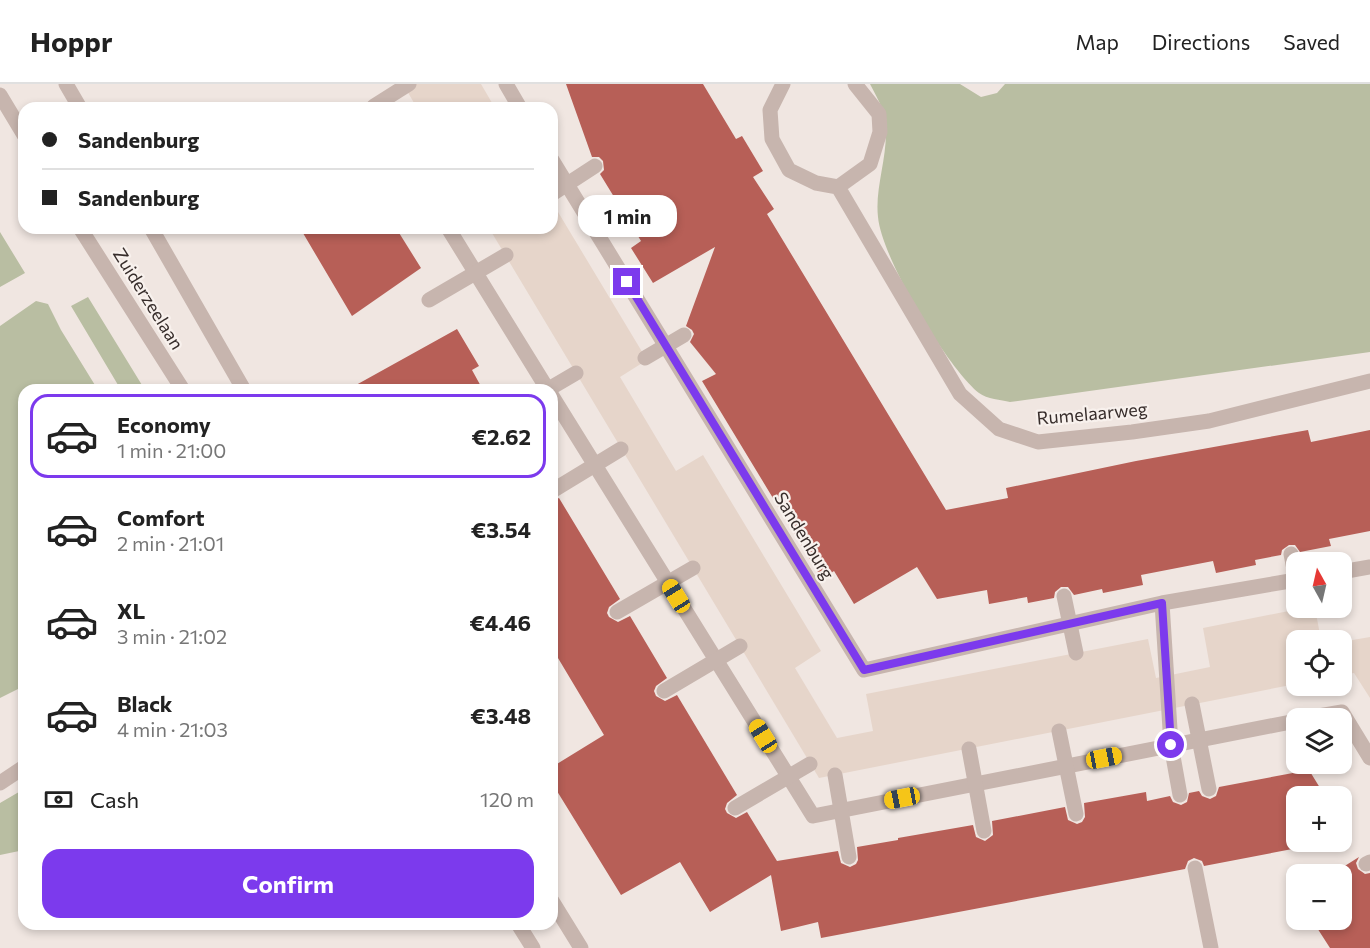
<!DOCTYPE html>
<meta charset="utf-8">
<style>
body{margin:0;font-family:Commissioner,sans-serif;background:#f6f6f6;color:#222;height:100vh;display:flex;flex-direction:column;font-size:22px;white-space:nowrap}
*{box-sizing:border-box;margin:0}
p{font-size:20px;color:#767676}
.icon{flex:none;width:33px;height:33px;fill:none;stroke:currentColor;stroke-width:2;stroke-linecap:round;stroke-linejoin:round}
.map{position:relative;flex:1;overflow:hidden}
.panel{position:absolute;left:18px;top:300px;width:540px;height:546px;display:flex;flex-direction:column;background:#fff;border-radius:18px;box-shadow:0 3px 9px #0003}
.panel>*{flex:none}
.guide{position:absolute;left:18px;top:18px;width:540px;height:132px;border-radius:18px;box-shadow:0 3px 9px #0003;display:grid;align-content:center;height:132px;padding:0 24px;background:#fff}
.needle{width:39px;rotate:352deg}
.tools{position:absolute;left:1286px;top:468px;display:grid;gap:12px}
.tools a{display:grid;place-items:center;width:66px;height:66px;border-radius:12px;background:#fff;box-shadow:0 3px 9px #0003;font-size:30px}
.end{position:absolute;width:27px;height:27px;margin:-14px;border:8px solid #7c3aed;background:#fff;box-shadow:0 0 0 3px #fff}
.from{border-radius:50%}
.bubble{position:absolute;height:42px;border-radius:18px;background:#fff;box-shadow:0 3px 9px #0003;font-size:20px;font-weight:700;line-height:42px;text-align:center}
.car{position:absolute;width:18px;height:36px;margin:-18px -9px;border-radius:8px;box-shadow:0 0 4px 2px #0007;background:linear-gradient(#f5c518 24%,#345 0 40%,#f5c518 0 76%,#345 0 86%,#f5c518 0)}
.guide b{display:flex;align-items:center;gap:21px;height:57px;font-size:22px}
.guide b+b{border-top:2px solid #e0e0e0}
.guide i{width:15px;height:15px;background:#222}
ul{padding:10px 0 0;list-style:none}
li{display:flex;align-items:center;gap:18px;height:84px;margin:0 12px 9px;padding:0 12px;border:3px solid transparent;border-radius:18px}
li div{flex:1}
li b{display:block;font-size:22px}
li em{font-style:normal;font-weight:700}
li.selected{border-color:#7c3aed}
li>.icon{width:54px;height:54px;stroke-width:1.5}
.pay{display:flex;align-items:center;gap:15px;height:66px;padding:0 24px;font-size:22px}
.pay p{margin-inline-start:auto}
.cta{display:flex;gap:12px;margin-top:auto;padding:12px 24px}
.cta a{flex:1;height:69px;border-radius:18px;background:#7c3aed;color:#fff;font-size:24px;font-weight:700;line-height:69px;text-align:center}
header{display:flex;align-items:center;gap:36px;box-sizing:border-box;height:84px;padding:0 30px;background:#fff;border-bottom:2px solid #e0e0e0}
header strong{font-size:28px}
nav{display:flex;gap:33px;margin-inline-start:auto;font-size:21px}
.map>svg:first-child{display:block}
</style>
<header>
<strong>Hoppr</strong>
<nav><a>Map</a><a>Directions</a><a>Saved</a></nav>
</header>
<div class="map">
<svg width="1370" height="864" viewBox="0 0 1370 864">
<rect width="100%" height="100%" fill="#f0e6e1"/>
<path fill="#b9bea2" d="M 870,0 L 960,0 L 981,13 L 997,9 L 1005,0 L 1370,0 L 1370,268 L 1010,318 C 1001,316 987,315 979,309 C 947,283 882,175 878,133 C 874,98 894,60 882,25 C 879,16 874,8 870,0 Z
M 0,148 L 25,189 L 0,203 Z
M 88,213 L 145,306 L 121,306 L 71,222 Z
M 36,217 L 48,220 L 61,246 L 98,306 L 24,306 L 24,602 L 0,614 L 0,242 Z
M 24,705 L 24,766 L 0,771 L 0,719 Z"/>
<path fill="#e6d5ca" d="M 403,0 L 481,0 L 495,24 L 417,24 Z
M 552,118 L 647,276 L 620,293 L 676,387 L 703,371 L 821,567 L 795,584 L 837,654 L 873,647 L 866,610 L 1148,555 L 1156,594 L 1210,583 L 1203,544 L 1304,524 L 1315,524 L 1321,556 L 1296,556 L 1296,600 L 819,694 L 489,144 L 552,144 Z
M 1370,553 L 1370,614 L 1354,589 L 1341,591 L 1341,558 Z"/>
<path fill="#b75f57" d="M 566,0 L 703,0 L 736,55 L 742,52 L 763,87 L 753,93 L 774,125 L 767,130 L 946,426 L 1008,414 L 1006,404 L 1136,377 L 1308,346 L 1311,358 L 1370,346 L 1370,447 L 1329,455 L 1331,462 L 1300,468 L 1295,461 L 1289,461 L 1282,466 L 1281,471 L 1255,476 L 1256,481 L 1216,489 L 1213,477 L 1141,491 L 1143,501 L 1103,509 L 1102,505 L 1074,511 L 1068,503 L 1061,503 L 1055,508 L 1054,514 L 1028,519 L 1027,513 L 989,520 L 987,506 L 937,515 L 917,483 L 854,520 L 834,487 L 822,495 L 702,297 L 716,290 L 690,258 L 694,250 L 692,246 L 686,242 L 715,163 L 653,199 L 631,164 L 641,157 L 600,90 L 604,86 L 603,77 L 599,73 L 592,73 Z
M 300,144 L 396,144 L 421,184 L 352,232 Z
M 457,245 L 479,282 L 472,286 L 483,306 L 347,306 Z
M 559,414 L 620,515 L 609,523 L 607,529 L 609,533 L 618,538 L 630,532 L 667,594 L 656,602 L 654,607 L 656,612 L 665,617 L 677,611 L 737,711 L 727,719 L 725,725 L 727,729 L 736,734 L 747,728 L 777,777 L 838,767 L 841,779 L 850,783 L 856,780 L 858,776 L 857,763 L 898,756 L 898,754 L 973,741 L 976,753 L 985,757 L 993,751 L 992,737 L 1065,723 L 1068,736 L 1077,740 L 1082,738 L 1085,733 L 1084,719 L 1146,708 L 1147,717 L 1170,712 L 1173,718 L 1181,721 L 1187,718 L 1189,709 L 1199,707 L 1202,712 L 1210,715 L 1216,712 L 1219,703 L 1309,686 L 1325,712 L 1296,712 L 1296,758 L 1329,758 L 1204,782 L 1202,777 L 1194,774 L 1188,777 L 1185,785 L 821,854 L 818,838 L 781,847 L 771,791 L 710,828 L 680,778 L 621,811 L 552,699 L 552,683 L 604,651 L 552,564 L 552,417 Z
M 1359,773 L 1356,779 L 1358,785 L 1365,790 L 1370,789 L 1370,864 L 1330,864 L 1312,836 L 1341,836 L 1341,790 L 1332,790 Z"/>
<g fill="none" stroke-linecap="round" stroke-linejoin="round">
<path stroke="#c7b5ae" stroke-width="15" d="M 506,0 L 520,24
M 375,24 L 374,22 L 409,0
M 552,76 L 864,586 L 1162,519 L 1296,496
M 448,144 L 548,306
M 552,312 L 813,732 L 1296,637
M 1341,488 L 1370,483
M 1162,519 L 1171,661 L 1180,711
M 1307,634 L 1342,628 L 1370,674
M 1195,784 L 1211,864"/>
<path stroke="#c7b5ae" stroke-width="15" d="M 1291,470 L 1296,495
M 1366,780 L 1370,778"/>
<path stroke="#c7b5ae" stroke-width="15" d="M 783,0 L 770,26 L 772,55 L 789,86 L 816,99 L 838,103 L 870,80 L 880,48 L 879,30 L 855,0
M 838,103 L 960,310 L 999,345 L 1038,358 L 1132,348 L 1209,337 L 1370,297
M 0,699 L 24,683"/>
<path stroke="#c7b5ae" stroke-width="15" d="M 66,0 L 80,24
M 0,11 L 24,51
M 80,144 L 183,306
M 151,144 L 244,306
M 552,817 L 581,864
M 518,840 L 533,864"/>
<path stroke="#c7b5ae" stroke-width="15" d="M 552,110 L 595,82
M 429,216 L 506,171
M 645,274 L 684,251
M 547,306 L 576,289
M 552,407 L 621,365
M 1064,512 L 1076,569
M 617,528 L 693,484
M 664,607 L 740,562
M 1192,620 L 1209,705
M 1059,647 L 1076,730
M 969,665 L 984,747
M 835,691 L 849,773
M 735,724 L 810,680"/>
</g>
<g fill="none" stroke-linecap="round" stroke-linejoin="round">
<path stroke="#7c3aed" stroke-width="8" d="M 627,198 L 864,586 L 1162,519 L 1171,661"/>
</g>
<g text-anchor="middle" stroke-width="4.5" stroke-linejoin="round" paint-order="stroke">
<g font-size="18" fill="#372d2b" stroke="#f8f1ed">
<text transform="translate(148 215) rotate(58)" y="6">Zuiderzeelaan</text>
<text transform="translate(1092 330) rotate(-5)" y="6">Rumelaarweg</text>
<text transform="translate(804 452) rotate(59)" y="6">Sandenburg</text>
</g>
</g>
</svg>
<div class="tools">
<a><svg class="needle" viewBox="-14 -14 28 28"><path d="M0-13l5 13h-10z" fill="#e53935"/><path d="M0 13l5-13h-10z" fill="#767676"/></svg></a>
<a><svg class="icon" aria-label="locate" viewBox="0 0 24 24"><circle cx="12" cy="12" r="6"/><path d="M12 2v4M12 18v4M2 12h4M18 12h4"/></svg></a>
<a><svg class="icon" aria-label="layers" viewBox="0 0 24 24"><path d="M12 4l9 5-9 5-9-5zM3 14l9 5 9-5"/></svg></a>
<a>+</a>
<a>−</a>
</div>
<i class="end from" style="left:1171px;top:661px"></i>
<i class="end" style="left:627px;top:198px"></i>
<div class="bubble" style="left:578px;top:111px;width:99px">1 min</div>
<i class="car" style="left:676px;top:512px;rotate:328deg"></i>
<i class="car" style="left:763px;top:652px;rotate:328deg"></i>
<i class="car" style="left:1104px;top:674px;rotate:79deg"></i>
<i class="car" style="left:902px;top:714px;rotate:259deg"></i>
<div class="guide">
<b><i class="from"></i>Sandenburg</b>
<b><i></i>Sandenburg</b>
</div>
<section class="panel">
<ul>
<li class="selected"><svg class="icon" aria-label="car" viewBox="0 0 24 24"><path d="M5 17H2v-5l4-1 3-4h7l3 4 3 1v5h-3M9 17h6M6 11h13"/><circle cx="7" cy="17" r="2"/><circle cx="17" cy="17" r="2"/></svg><div><b>Economy</b><p>1 min · 21:00</p></div><em>€2.62</em></li>
<li><svg class="icon" aria-label="car" viewBox="0 0 24 24"><path d="M5 17H2v-5l4-1 3-4h7l3 4 3 1v5h-3M9 17h6M6 11h13"/><circle cx="7" cy="17" r="2"/><circle cx="17" cy="17" r="2"/></svg><div><b>Comfort</b><p>2 min · 21:01</p></div><em>€3.54</em></li>
<li><svg class="icon" aria-label="car" viewBox="0 0 24 24"><path d="M5 17H2v-5l4-1 3-4h7l3 4 3 1v5h-3M9 17h6M6 11h13"/><circle cx="7" cy="17" r="2"/><circle cx="17" cy="17" r="2"/></svg><div><b>XL</b><p>3 min · 21:02</p></div><em>€4.46</em></li>
<li><svg class="icon" aria-label="car" viewBox="0 0 24 24"><path d="M5 17H2v-5l4-1 3-4h7l3 4 3 1v5h-3M9 17h6M6 11h13"/><circle cx="7" cy="17" r="2"/><circle cx="17" cy="17" r="2"/></svg><div><b>Black</b><p>4 min · 21:03</p></div><em>€3.48</em></li>
</ul>
<div class="pay"><svg class="icon" aria-label="cash" viewBox="0 0 24 24"><path d="M3 7h18v10H3z"/><circle cx="12" cy="12" r="2"/></svg>Cash<p>120 m</p></div>
<div class="cta"><a>Confirm</a></div>
</section>
</div>
